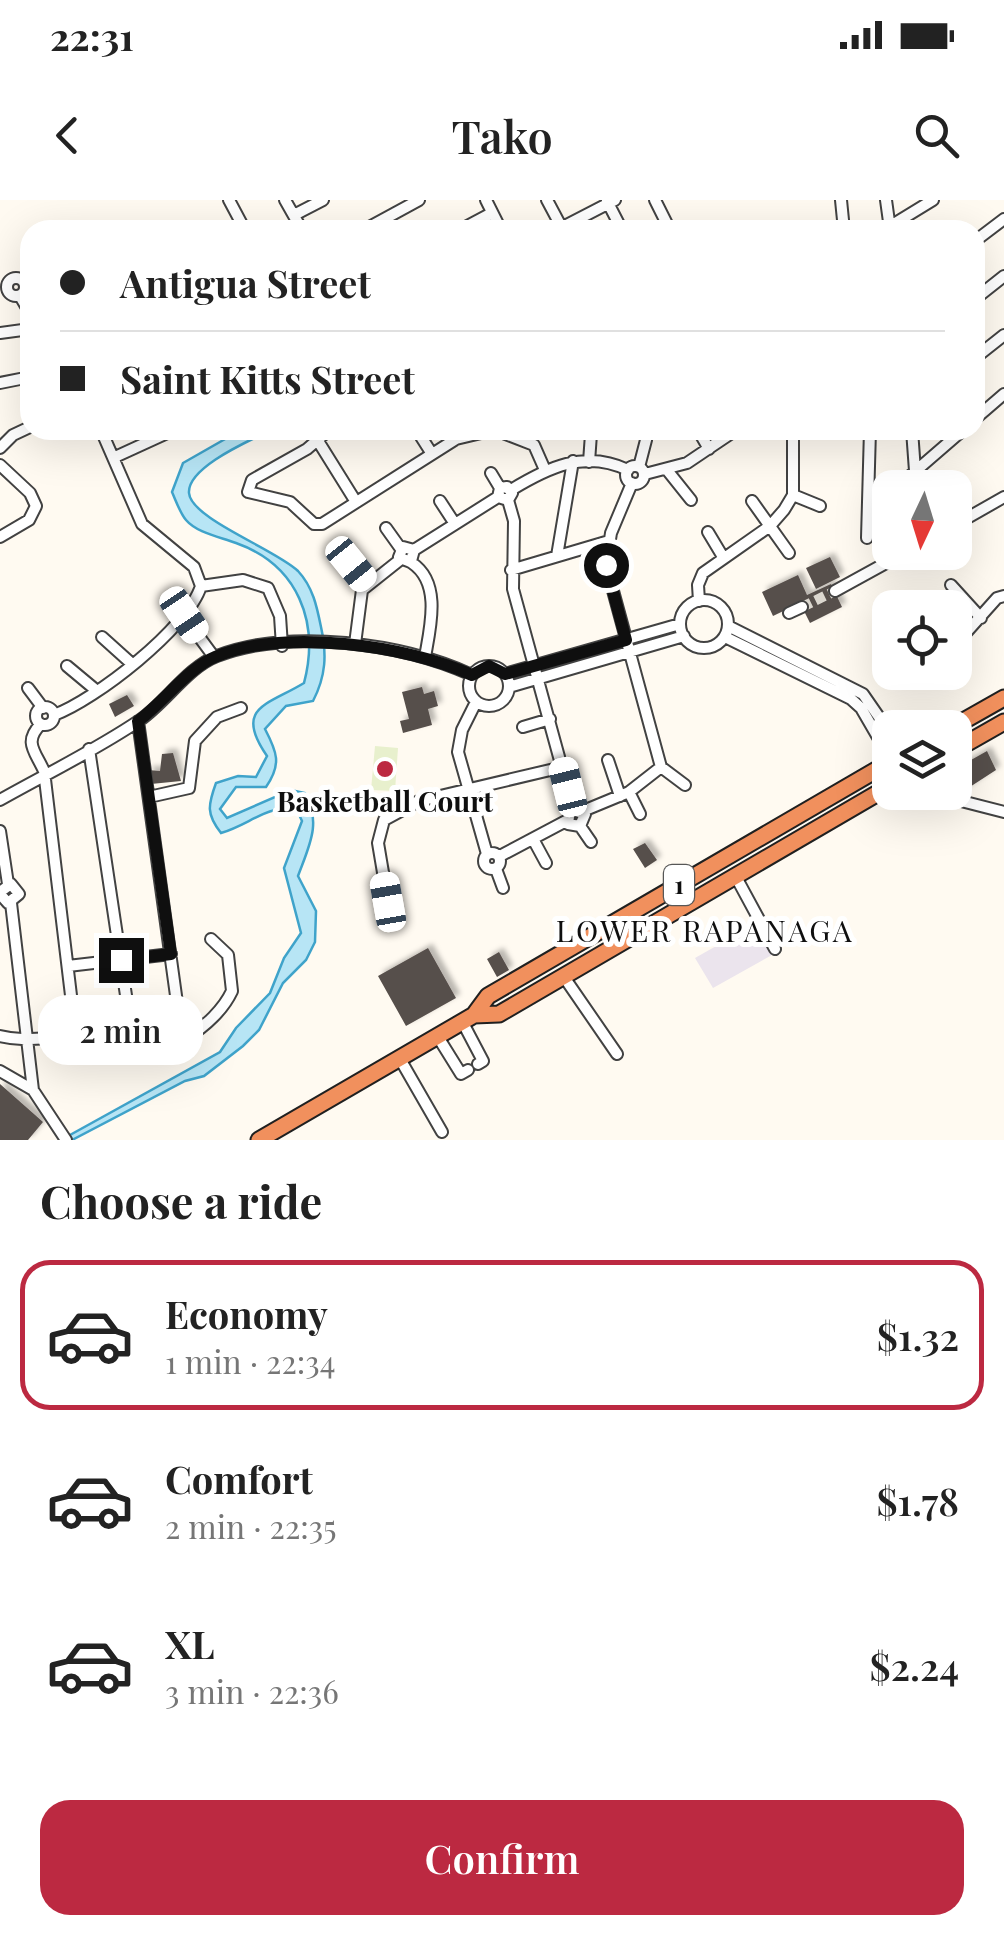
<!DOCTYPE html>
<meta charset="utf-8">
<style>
body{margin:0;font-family:"Playfair Display",serif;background:#f6f6f6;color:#222;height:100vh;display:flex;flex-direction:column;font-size:38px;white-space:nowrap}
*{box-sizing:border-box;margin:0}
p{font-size:32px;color:#767676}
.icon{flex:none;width:55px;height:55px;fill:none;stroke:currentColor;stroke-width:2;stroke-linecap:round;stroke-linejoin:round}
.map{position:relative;height:940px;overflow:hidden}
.sheet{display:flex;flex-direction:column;background:#fff;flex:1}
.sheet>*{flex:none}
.banner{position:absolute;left:20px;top:20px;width:965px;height:220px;border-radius:30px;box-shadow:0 10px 40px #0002;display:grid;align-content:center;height:220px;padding:0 40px;background:#fff}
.needle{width:65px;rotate:184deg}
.controls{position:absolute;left:872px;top:270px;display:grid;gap:20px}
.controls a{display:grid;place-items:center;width:100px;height:100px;border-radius:20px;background:#fff;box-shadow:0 10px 40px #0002;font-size:50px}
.end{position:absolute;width:45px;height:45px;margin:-22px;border:12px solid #0f0f0f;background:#fff;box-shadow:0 0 0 5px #fff}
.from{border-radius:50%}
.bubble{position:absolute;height:70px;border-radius:30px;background:#fff;box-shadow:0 10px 40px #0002;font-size:32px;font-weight:600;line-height:70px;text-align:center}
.car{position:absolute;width:30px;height:60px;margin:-30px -15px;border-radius:12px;box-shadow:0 0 8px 2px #0007;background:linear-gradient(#fff 24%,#345 0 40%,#fff 0 76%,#345 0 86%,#fff 0)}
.banner b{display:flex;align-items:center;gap:35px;height:95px;font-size:38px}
.banner b+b{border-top:2px solid #e0e0e0}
.banner i{width:25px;height:25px;background:#222}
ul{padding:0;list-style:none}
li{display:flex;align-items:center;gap:30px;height:150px;margin:0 20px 15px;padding:0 20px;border:5px solid transparent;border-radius:30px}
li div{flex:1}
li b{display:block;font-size:38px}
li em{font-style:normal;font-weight:600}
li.selected{border-color:#bc2941}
li>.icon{width:90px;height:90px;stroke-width:1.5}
h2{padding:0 40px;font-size:45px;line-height:120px}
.primary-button{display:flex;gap:20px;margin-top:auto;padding:20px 40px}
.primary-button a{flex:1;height:115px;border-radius:30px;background:#bc2941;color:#fff;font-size:40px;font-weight:600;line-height:115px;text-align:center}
.status{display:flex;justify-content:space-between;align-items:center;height:70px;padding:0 50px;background:#fff;direction:ltr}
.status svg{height:28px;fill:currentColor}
header{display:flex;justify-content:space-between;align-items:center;height:130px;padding:0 40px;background:#fff;font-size:45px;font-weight:600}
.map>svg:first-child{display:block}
</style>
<div class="status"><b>22:31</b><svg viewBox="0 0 49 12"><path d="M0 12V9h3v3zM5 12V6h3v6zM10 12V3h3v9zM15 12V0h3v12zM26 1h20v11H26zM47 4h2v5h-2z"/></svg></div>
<header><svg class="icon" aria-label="back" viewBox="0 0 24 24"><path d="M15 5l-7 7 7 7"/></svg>Tako<svg class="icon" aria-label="search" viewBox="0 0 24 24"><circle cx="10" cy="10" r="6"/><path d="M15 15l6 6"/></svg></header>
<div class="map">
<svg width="1004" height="940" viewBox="0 0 1004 940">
<defs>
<filter id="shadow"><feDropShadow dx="4.5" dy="-4.5" stdDeviation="2.5" flood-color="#0004"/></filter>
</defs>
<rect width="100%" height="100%" fill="#fffaf1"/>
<path fill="#ebe4ed" d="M 755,724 L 772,755 L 713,788 L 695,758 Z"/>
<path fill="#e8f0cd" d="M 375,546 L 398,548 L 395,591 L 371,590 Z"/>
<path fill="#b7e5f5" stroke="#3fa3ca" stroke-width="2.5" d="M 241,230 L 271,230 C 251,240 187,267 189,293 C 191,319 277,350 298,371 C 313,387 317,407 321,427 C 327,454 326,476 313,501 L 286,506 L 265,529 C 277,552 282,564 266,587 L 236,587 L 220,609 L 227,618 L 291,590 L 305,593 C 322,623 309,646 298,676 L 316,711 L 315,742 L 306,760 L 283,783 L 259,830 L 243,846 L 204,876 L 185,881 L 72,940 L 70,935 L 220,852 L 236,828 L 270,793 L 284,758 L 301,733 L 284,668 L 302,621 L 296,608 C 265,606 249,625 221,633 C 206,614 208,605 216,583 L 238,576 L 256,577 L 267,556 C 233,507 268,505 304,483 C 320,422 298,365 236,343 C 220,337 197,333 186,320 C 180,313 176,301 172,292 L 183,263 Z"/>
<path fill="#574f4b" filter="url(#shadow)" d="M 830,357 L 840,377 L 816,389 L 806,368 Z
M 798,375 L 807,395 L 831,384 L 842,407 L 810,423 L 800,403 L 773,416 L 762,392 Z
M 422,487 L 424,494 L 434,491 L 438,506 L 428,509 L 432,525 L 403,533 L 400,521 L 409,519 L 402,492 Z
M 127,495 L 134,506 L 115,517 L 109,504 Z
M 987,551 L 996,570 L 959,594 L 955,569 Z
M 173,553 L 181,581 L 151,584 L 148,570 L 160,571 L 162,554 Z
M 645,643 L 657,660 L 645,668 L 633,649 Z
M 428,748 L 456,798 L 406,826 L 378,776 Z
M 499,752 L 509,770 L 497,777 L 487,759 Z
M 0,884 L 43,922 L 28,940 L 0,940 Z"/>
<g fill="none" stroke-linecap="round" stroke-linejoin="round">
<path stroke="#dbd7cf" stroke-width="10" stroke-dasharray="10 5" stroke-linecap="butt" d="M 802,407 L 835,391"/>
<g stroke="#424242" stroke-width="14">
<path id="minor" d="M 229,0 L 245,30
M 285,0 L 302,30
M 486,0 L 501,30
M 547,0 L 563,30
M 655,0 L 670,30
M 841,0 L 844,30
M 886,0 L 890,29
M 607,1 L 622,30
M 294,15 L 323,0
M 364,30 L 419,0
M 460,30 L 492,13
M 557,30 L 615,0
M 884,30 L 933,0
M 975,41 L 1004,19
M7 87a9 9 0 1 1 18 0a9 9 0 1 1-18 0Z
M 20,96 L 30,113
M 975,99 L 1004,76
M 0,133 L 30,129
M 975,158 L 1004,135
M 0,183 L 30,177
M 975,219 L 1004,194
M 329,230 L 307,249 L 252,280 L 248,292 L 290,302 L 314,324 L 322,324 L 456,239 L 494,230
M 408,230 L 418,232 L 432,254
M 495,230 L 534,245 L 545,270
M 698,230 L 709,249
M 912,230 L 915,271
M 318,241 L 356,302
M 0,248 L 13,235 L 30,227
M 115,257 L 174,230
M 589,262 L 591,234
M 0,265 L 30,293 L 36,306 L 29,320 L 0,337
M626 275a9 9 0 1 1 18 0a9 9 0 1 1-18 0Z
M 639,267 L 646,240
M 667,270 L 691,300
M 491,273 L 500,288
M 645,274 L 687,263 L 736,230
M 632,283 L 611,333 L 606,365 L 661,567
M 896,288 L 963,230
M 511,290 C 547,268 585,249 628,270
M 793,295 L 820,306
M 508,300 L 498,297 L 500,288 L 507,287 L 512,293 L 508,300 L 514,321 L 513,389 L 573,608
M 440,301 L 455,324
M 752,301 L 789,353
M 870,311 L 890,293
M 955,325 L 1004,297
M 386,328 L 401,349
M 708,332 L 723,357
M 867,338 L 870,230
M 414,350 L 498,297
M 557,356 L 573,261
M 411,361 L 414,350 L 403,347 L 399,357 C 403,360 408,360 412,363 C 442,383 430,428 425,457
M 351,364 L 366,383
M 511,370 L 609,341
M 951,385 L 981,418
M 201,386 L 243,380 L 268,388 L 280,416 L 282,446
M 835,391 L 906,352
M680 424a24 24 0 1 1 48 0a24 24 0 1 1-48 0Z
M 699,401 L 698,385 L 703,373 L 770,326 L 784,310 L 793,295 L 793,230
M 789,413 L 802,407
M 183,415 L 214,457
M 728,426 L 863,494 L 890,533
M 102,437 L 132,464
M 725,437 L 851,499 L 861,508 L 890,558
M 355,444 L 362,390 L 401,359
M 955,445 L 997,398 L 1004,396
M 67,466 L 97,491
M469 486a20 20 0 1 1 40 0a20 20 0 1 1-40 0Z
M 505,474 L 680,424
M 509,487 L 684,436
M 28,488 L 43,508
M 476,502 L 462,530 L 458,552 L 487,654
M36 516a9 9 0 1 1 18 0a9 9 0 1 1-18 0Z
M 54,515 C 95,500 188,428 201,386 L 194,367 L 142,324 L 101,230
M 138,521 L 182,839
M 41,524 C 23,542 35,551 44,571 L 76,837
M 523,527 L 550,519
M 89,549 L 127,802
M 608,560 L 620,596
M 661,567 L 685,585
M 629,592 L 640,614
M 926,592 L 1004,612
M 149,597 L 189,588 L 195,541 L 217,517 L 241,508
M 0,600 C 46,574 96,550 140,520 C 166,502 188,467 217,456 C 290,428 402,443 472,475
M 583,611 L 629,592 L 661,567
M 580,626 L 585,614 L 570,609 L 568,624 L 580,626 L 591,642
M 0,631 L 8,684
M 533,639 L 546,663
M484 661a8 8 0 1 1 16 0a8 8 0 1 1-16 0Z
M 500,656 L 566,621
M 496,669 L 503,688
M 736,677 L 775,749
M 0,692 L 11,684 L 19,694 L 8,703 L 0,694
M 388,702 L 378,643 L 384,620 L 419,601 L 563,567
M 11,703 L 33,890
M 68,766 L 171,754
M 564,777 L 617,854
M 463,823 L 483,861 L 478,864
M 0,836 C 27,843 51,836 78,837 C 95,838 106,850 122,853 C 163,860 215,827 232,791 L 228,755 L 211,739
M 438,837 L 461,874 L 468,870
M 400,859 L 442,932
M 0,871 L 33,890 L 66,940"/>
</g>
<g stroke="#202020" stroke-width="19">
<path id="highway" d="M 951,528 L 1004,498
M 955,550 L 1004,522
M 474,815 L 499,814 L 890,586
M 259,940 L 474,815 L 488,796 L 890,562"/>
</g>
<use href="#minor" stroke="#fff" stroke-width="10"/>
<use href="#highway" stroke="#f1905d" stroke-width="15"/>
</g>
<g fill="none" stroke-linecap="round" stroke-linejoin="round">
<path stroke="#0f0f0f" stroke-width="12" d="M 121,760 L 171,754 L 138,521 C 163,503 188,468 215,457 C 284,428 406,445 472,475 L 489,466 L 505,474 L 626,440 L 606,365"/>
</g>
<circle fill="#bc2941" stroke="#fff" stroke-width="4" cx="385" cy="569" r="10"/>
<g text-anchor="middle" stroke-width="10" stroke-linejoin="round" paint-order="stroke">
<rect fill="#fff" stroke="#575757" stroke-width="2.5" x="664" y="665" width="30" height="40" rx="8"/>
<g font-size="25" font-weight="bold" fill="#0f0f0f">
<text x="679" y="694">1</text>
</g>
<g font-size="28" font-weight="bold" fill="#0f0f0f" stroke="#fff">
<text x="385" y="612">Basketball Court</text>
</g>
<g font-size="30" letter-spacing="2.5" fill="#0f0f0f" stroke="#fff">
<text x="705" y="742">LOWER RAPANAGA</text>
</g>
</g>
</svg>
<div class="controls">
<a><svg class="needle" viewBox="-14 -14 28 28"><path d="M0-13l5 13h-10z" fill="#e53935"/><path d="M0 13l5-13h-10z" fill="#767676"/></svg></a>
<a><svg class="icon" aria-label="locate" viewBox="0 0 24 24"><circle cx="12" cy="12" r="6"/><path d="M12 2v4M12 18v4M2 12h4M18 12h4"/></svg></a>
<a><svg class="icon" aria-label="layers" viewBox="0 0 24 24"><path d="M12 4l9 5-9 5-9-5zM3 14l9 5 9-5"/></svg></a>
</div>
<i class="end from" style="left:606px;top:365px"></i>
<i class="end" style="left:121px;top:760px"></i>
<div class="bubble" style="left:38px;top:795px;width:165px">2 min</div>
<i class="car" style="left:351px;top:364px;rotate:141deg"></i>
<i class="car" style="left:184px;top:415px;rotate:146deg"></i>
<i class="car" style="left:568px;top:587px;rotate:346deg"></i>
<i class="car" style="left:388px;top:702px;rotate:350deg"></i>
<div class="banner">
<b><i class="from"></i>Antigua Street</b>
<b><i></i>Saint Kitts Street</b>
</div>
</div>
<section class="sheet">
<h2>Choose a ride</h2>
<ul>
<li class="selected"><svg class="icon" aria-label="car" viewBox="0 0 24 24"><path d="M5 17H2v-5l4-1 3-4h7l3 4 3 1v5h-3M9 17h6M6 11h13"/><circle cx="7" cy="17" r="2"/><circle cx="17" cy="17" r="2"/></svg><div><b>Economy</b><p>1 min · 22:34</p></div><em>$1.32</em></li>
<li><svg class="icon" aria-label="car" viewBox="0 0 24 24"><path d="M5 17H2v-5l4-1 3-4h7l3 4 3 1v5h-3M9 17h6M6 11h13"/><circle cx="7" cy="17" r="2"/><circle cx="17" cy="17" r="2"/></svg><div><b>Comfort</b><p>2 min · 22:35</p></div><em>$1.78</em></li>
<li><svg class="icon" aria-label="car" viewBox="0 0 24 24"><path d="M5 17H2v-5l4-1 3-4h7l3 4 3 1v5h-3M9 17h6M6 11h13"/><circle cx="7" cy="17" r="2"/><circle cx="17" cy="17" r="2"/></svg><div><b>XL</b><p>3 min · 22:36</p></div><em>$2.24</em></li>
</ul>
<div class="primary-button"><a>Confirm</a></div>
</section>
